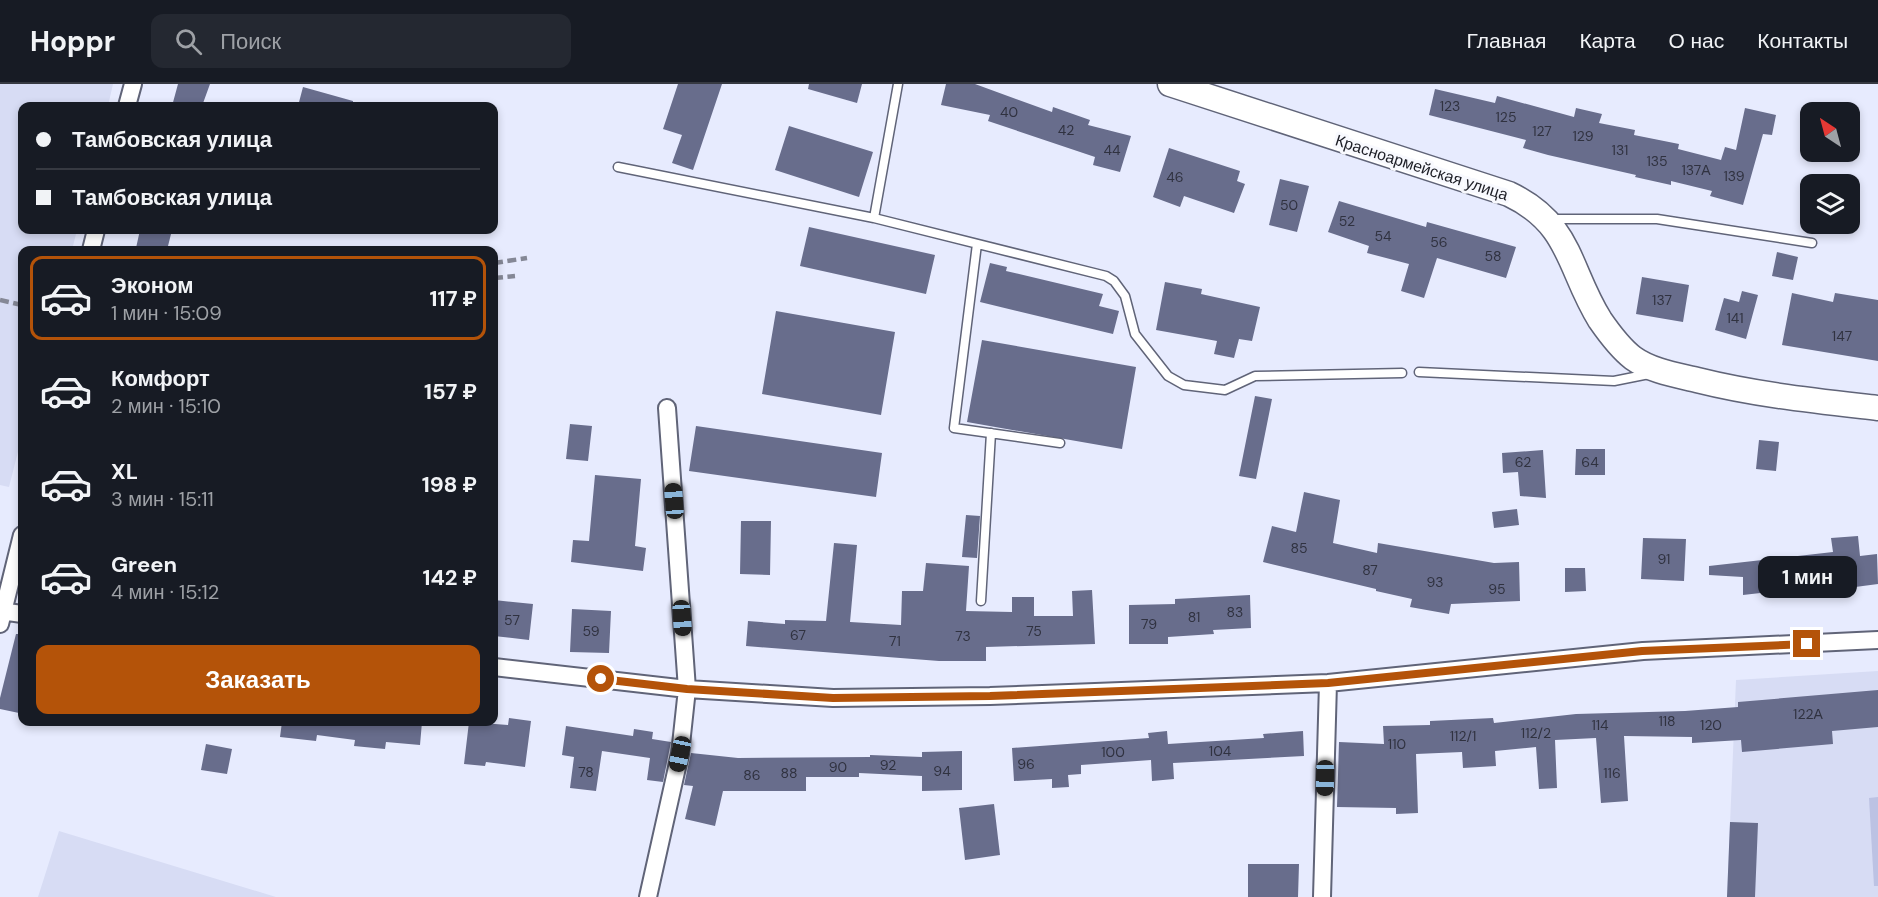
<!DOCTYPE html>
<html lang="ru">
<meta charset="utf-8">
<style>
body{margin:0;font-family:"DM Sans",sans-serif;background:#242831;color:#f1f3f6;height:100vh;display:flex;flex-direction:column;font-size:22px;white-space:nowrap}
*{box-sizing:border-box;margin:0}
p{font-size:20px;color:#9ea1a6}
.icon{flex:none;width:33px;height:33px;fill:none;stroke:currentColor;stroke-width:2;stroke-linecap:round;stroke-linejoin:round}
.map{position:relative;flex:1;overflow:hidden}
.panel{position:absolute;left:18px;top:162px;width:480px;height:480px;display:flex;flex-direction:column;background:#171b24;border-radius:12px;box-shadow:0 3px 9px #0003}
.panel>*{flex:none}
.top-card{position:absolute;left:18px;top:18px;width:480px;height:132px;border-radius:12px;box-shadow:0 3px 9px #0003;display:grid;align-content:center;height:132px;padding:0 18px;background:#171b24}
.needle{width:39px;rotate:324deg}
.controls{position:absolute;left:1800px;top:18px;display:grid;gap:12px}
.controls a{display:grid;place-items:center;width:60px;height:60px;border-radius:12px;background:#171b24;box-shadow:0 3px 9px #0003;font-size:30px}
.end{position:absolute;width:27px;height:27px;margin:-14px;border:8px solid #b45309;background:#fff;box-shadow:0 0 0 3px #fff}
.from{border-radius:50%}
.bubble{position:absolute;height:42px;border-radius:12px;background:#171b24;box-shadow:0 3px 9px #0003;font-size:20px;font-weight:700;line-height:42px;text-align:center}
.car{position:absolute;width:18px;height:36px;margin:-18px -9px;border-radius:8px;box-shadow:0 0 4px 2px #0007;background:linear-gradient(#222 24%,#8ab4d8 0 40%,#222 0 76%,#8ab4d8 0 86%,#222 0)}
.top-card b{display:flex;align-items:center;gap:21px;height:57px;font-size:22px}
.top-card b+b{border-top:2px solid #363941}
.top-card i{width:15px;height:15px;background:#f1f3f6}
ul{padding:10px 0 0;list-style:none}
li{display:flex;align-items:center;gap:18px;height:84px;margin:0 12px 9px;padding:0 6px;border:3px solid transparent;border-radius:12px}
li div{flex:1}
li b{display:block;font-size:22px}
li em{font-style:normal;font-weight:700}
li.on{border-color:#b45309}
li>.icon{width:54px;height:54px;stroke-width:1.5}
.cta{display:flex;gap:12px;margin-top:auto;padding:12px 18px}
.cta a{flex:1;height:69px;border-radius:12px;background:#b45309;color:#fff;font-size:24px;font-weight:700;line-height:69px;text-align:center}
header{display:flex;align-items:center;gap:36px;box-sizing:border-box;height:84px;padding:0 30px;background:#171b24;border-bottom:2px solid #363941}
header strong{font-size:28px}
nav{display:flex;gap:33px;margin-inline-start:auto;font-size:21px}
.search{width:420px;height:54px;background:#242831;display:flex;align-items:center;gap:15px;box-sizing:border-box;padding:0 21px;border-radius:12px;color:#9ea1a6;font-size:22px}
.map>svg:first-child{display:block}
</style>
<header>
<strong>Hoppr</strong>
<div class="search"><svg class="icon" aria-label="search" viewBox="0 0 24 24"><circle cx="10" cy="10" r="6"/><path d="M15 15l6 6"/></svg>Поиск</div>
<nav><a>Главная</a><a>Карта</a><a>О нас</a><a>Контакты</a></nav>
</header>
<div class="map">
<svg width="1878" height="813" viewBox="0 0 1878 813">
<rect width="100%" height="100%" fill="#e7ebfe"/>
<path fill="#d7dcf4" d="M 0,0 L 113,0 L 108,22 L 22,22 L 22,146 L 77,146 L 72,166 L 22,166 L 22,352 L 9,403 L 0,401 Z
M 1878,587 L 1878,813 L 1727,813 L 1736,596 Z
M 59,747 L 276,813 L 38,813 Z"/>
<path fill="#bcc2e3" d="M 1878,713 L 1878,802 L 1874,802 L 1869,714 Z"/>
<path fill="#686d8c" d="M 178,0 L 210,0 L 202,22 L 172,22 Z
M 678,0 L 722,0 L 693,86 L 672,79 L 682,51 L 663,45 Z
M 809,0 L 862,0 L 857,19 L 808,5 Z
M 946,0 L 975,0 L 1052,28 L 1053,23 L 1090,36 L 1088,41 L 1131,52 L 1120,88 L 1093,81 L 1095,73 L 988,37 L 990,31 L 941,21 Z
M 303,3 L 353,17 L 353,22 L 298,22 Z
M 1435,5 L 1495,19 L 1497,12 L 1574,33 L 1576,24 L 1602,30 L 1599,39 L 1635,46 L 1634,51 L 1679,60 L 1678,65 L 1721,76 L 1725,63 L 1736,66 L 1745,24 L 1776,31 L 1772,51 L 1763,50 L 1743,121 L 1710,112 L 1712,107 L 1671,97 L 1671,101 L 1635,93 L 1636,91 L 1548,71 L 1523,64 L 1526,56 L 1429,31 Z
M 789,42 L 873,68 L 859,113 L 775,86 Z
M 1169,64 L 1240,87 L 1237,97 L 1245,100 L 1234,129 L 1184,112 L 1180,123 L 1153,113 Z
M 1280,95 L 1309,102 L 1297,148 L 1269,141 Z
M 1339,117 L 1426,143 L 1427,138 L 1516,163 L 1506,194 L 1437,174 L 1424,214 L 1401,207 L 1409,180 L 1367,169 L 1369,162 L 1328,148 Z
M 809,143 L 935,171 L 926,210 L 800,182 Z
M 140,146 L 171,150 L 167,166 L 136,164 Z
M 1777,168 L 1798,173 L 1793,196 L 1772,192 Z
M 990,179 L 1007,183 L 1006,187 L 1103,210 L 1099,222 L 1119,227 L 1113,250 L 980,218 Z
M 1642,193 L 1689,201 L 1683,238 L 1636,230 Z
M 1165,198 L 1202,205 L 1201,210 L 1260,223 L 1252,257 L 1239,255 L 1234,274 L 1214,270 L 1217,257 L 1156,246 Z
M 1742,207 L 1758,211 L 1746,255 L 1715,246 L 1724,214 L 1739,218 Z
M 1792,209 L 1833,218 L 1835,209 L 1878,216 L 1878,277 L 1782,261 Z
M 776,227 L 895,248 L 881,331 L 762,310 Z
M 982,256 L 1136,283 L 1122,365 L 967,338 Z
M 1255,312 L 1272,315 L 1256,395 L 1239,392 Z
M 570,340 L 592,342 L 588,377 L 566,375 Z
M 696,342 L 882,369 L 876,413 L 689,387 Z
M 1759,356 L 1779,358 L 1776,387 L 1756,385 Z
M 1576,365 L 1605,365 L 1605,391 L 1575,391 Z
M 1543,366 L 1546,414 L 1520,412 L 1518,388 L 1503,389 L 1502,369 Z
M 595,391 L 641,395 L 635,462 L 646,464 L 643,487 L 571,478 L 573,456 L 589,457 Z
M 1304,408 L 1340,416 L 1333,459 L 1377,469 L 1378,459 L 1494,479 L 1519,478 L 1520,517 L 1451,520 L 1449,530 L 1410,523 L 1412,515 L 1376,507 L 1376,505 L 1263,478 L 1272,442 L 1296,448 Z
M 1517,425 L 1519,441 L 1494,444 L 1492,428 Z
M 966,431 L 980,432 L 977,474 L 962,473 Z
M 741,437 L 771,437 L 770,491 L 740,490 Z
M 1858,452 L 1860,472 L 1877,470 L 1878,500 L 1840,505 L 1839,500 L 1743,511 L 1743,493 L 1709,491 L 1709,482 L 1833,468 L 1831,454 Z
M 1643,454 L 1686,455 L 1684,497 L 1641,495 Z
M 834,459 L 857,461 L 850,538 L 901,541 L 902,507 L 923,507 L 926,479 L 969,482 L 966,527 L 1012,528 L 1012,513 L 1034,513 L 1034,532 L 1073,532 L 1072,507 L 1092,506 L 1095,560 L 986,563 L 986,577 L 939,577 L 746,562 L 748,537 L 785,540 L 785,536 L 826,537 Z
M 1565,484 L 1585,484 L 1586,507 L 1565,508 Z
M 1250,511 L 1251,544 L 1213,546 L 1214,550 L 1168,553 L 1168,560 L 1129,560 L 1129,521 L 1175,520 L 1175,515 Z
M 494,516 L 533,520 L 529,556 L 494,552 Z
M 572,525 L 611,527 L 609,569 L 570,568 Z
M 16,550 L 22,550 L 22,614 L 19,629 L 0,625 L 0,614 Z
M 1878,606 L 1878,643 L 1832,647 L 1833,660 L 1742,668 L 1741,656 L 1692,659 L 1692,653 L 1624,652 L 1628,717 L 1601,719 L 1596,654 L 1555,656 L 1557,704 L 1539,705 L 1536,663 L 1495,667 L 1496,682 L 1463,684 L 1462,668 L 1416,670 L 1418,729 L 1396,730 L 1396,724 L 1337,723 L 1339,658 L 1384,660 L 1383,642 L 1430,641 L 1430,637 L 1493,634 L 1494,639 L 1576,630 L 1685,627 L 1738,623 L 1738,618 Z
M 509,634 L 531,637 L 525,683 L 486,678 L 485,682 L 464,680 L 469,638 L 508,641 Z
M 282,638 L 422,638 L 420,661 L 386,658 L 385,665 L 354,662 L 355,656 L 317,651 L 316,657 L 280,653 Z
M 566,642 L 633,652 L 634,645 L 653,648 L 652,655 L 671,658 L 663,698 L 647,696 L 650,674 L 602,667 L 596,707 L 570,704 L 574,673 L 562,671 Z
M 1167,647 L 1168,660 L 1264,654 L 1263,650 L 1303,647 L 1304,672 L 1173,679 L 1174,695 L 1152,697 L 1151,676 L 1081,681 L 1081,690 L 1068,691 L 1069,703 L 1052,704 L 1052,695 L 1014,697 L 1012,664 L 1149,654 L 1148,649 Z
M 206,660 L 232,665 L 227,690 L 201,686 Z
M 962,667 L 962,706 L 922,707 L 922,692 L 859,689 L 859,693 L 806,693 L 806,707 L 723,707 L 715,742 L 685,735 L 693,702 L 684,701 L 691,669 L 738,674 L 870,673 L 870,671 L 922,673 L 922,668 Z
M 994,720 L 1000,771 L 965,776 L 959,724 Z
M 1730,738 L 1758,739 L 1755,813 L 1727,813 Z
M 1248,780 L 1299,780 L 1298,813 L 1248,813 Z"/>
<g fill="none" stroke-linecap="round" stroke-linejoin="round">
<g stroke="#606478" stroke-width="11">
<path id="lane" d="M 618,83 L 874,134 L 1106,192 L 1114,197 L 1125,212 L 1135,250 L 1168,292 L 1184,301 L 1225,306 L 1255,292 L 1402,289
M 874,134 L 898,0
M 1552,135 L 1657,135 L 1812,159
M 977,160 L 954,344 L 1060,359
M 1419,288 L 1614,297 L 1649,290
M 981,517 L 991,349"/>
</g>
<g stroke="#606478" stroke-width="20">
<path id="street" d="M 127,22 L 133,0
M 91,166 L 96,146
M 0,527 L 22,530
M 0,540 L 22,451
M 494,583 L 687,605 L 833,614 L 990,612 L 1328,599 L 1643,567 L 1878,556
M 648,813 L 680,670 L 687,605 L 667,324
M 1322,813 L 1328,599"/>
</g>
<g stroke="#606478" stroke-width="27">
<path id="secondary" d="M 1170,0 L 1509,110 C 1572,140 1568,185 1600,236 C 1609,249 1620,264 1633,274 C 1651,287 1676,291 1697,296 C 1757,311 1817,317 1878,324"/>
</g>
<use href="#lane" stroke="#fff" stroke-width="8"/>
<use href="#street" stroke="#fff" stroke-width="16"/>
<use href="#secondary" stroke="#fff" stroke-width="24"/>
<path stroke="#858896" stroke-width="4.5" stroke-dasharray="9 4.5" stroke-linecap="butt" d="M 494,179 L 527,174
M 494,194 L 515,192
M 0,216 L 22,221"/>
</g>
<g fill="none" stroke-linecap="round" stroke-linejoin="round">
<path stroke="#b45309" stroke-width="8" d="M 601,595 L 687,605 L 833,614 L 990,612 L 1328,599 L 1642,567 L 1807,560"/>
</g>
<g text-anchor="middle" stroke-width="6" stroke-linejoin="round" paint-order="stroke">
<g font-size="14" fill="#303240">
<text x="1450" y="27">123</text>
<text x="1009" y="33">40</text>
<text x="1506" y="38">125</text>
<text x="1066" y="51">42</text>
<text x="1542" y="52">127</text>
<text x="1583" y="57">129</text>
<text x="1112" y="71">44</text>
<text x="1620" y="71">131</text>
<text x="1657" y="82">135</text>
<text x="1696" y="91">137А</text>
<text x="1734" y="97">139</text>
<text x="1175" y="98">46</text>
<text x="1289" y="126">50</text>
<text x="1347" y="142">52</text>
<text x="1383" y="157">54</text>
<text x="1439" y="163">56</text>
<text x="1493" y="177">58</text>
<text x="1662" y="221">137</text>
<text x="1735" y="239">141</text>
<text x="1842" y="257">147</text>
<text x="1523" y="383">62</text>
<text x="1590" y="383">64</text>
<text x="1299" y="469">85</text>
<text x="1664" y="480">91</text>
<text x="1370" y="491">87</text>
<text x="1435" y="503">93</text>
<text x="1497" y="510">95</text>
<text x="1235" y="533">83</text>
<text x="1194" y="538">81</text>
<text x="512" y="541">57</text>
<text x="1149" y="545">79</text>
<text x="591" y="552">59</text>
<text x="1034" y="552">75</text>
<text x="798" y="556">67</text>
<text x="963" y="557">73</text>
<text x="895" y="562">71</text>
<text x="1808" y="635">122А</text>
<text x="1667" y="642">118</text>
<text x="1600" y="646">114</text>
<text x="1711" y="646">120</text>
<text x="1536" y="654">112/2</text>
<text x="1463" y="657">112/1</text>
<text x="1397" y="665">110</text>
<text x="1220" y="672">104</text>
<text x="1113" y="673">100</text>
<text x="1026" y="685">96</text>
<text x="888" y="686">92</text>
<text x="838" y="688">90</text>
<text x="942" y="692">94</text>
<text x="586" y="693">78</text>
<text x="789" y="694">88</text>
<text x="1612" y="694">116</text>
<text x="752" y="696">86</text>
</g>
<g font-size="16" fill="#1d1e26" stroke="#f8f9fe">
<text transform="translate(1422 83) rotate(18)" y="6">Красноармейская улица</text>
</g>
</g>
</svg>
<div class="controls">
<a><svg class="needle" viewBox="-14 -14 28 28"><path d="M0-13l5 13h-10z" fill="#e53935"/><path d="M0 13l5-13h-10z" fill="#9ea1a6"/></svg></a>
<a><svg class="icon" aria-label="layers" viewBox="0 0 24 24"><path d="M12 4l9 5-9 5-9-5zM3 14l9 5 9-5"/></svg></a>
</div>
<i class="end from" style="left:601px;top:595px"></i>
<i class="end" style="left:1807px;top:560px"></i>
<div class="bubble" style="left:1758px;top:472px;width:99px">1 мин</div>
<i class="car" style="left:674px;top:417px;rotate:356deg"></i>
<i class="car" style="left:682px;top:534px;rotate:176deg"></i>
<i class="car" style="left:680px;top:670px;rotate:192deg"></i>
<i class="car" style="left:1325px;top:694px;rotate:181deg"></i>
<div class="top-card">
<b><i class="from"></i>Тамбовская улица</b>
<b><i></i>Тамбовская улица</b>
</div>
<section class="panel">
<ul>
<li class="on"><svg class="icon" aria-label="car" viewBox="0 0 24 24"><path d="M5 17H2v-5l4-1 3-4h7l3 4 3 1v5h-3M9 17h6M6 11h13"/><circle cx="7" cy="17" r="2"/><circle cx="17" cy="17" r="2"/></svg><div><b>Эконом</b><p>1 мин · 15:09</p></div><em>117 ₽</em></li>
<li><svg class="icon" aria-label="car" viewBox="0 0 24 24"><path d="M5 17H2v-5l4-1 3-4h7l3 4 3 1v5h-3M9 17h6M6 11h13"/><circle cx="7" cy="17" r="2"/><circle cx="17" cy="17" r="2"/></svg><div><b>Комфорт</b><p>2 мин · 15:10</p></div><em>157 ₽</em></li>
<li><svg class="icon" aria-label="car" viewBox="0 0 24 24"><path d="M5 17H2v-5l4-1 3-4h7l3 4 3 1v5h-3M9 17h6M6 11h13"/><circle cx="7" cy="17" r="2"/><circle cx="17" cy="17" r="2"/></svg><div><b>XL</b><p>3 мин · 15:11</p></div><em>198 ₽</em></li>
<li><svg class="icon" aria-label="car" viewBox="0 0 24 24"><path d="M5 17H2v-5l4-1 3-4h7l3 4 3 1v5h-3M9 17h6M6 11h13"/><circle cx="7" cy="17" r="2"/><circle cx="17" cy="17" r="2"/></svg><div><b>Green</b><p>4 мин · 15:12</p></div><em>142 ₽</em></li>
</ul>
<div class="cta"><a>Заказать</a></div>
</section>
</div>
